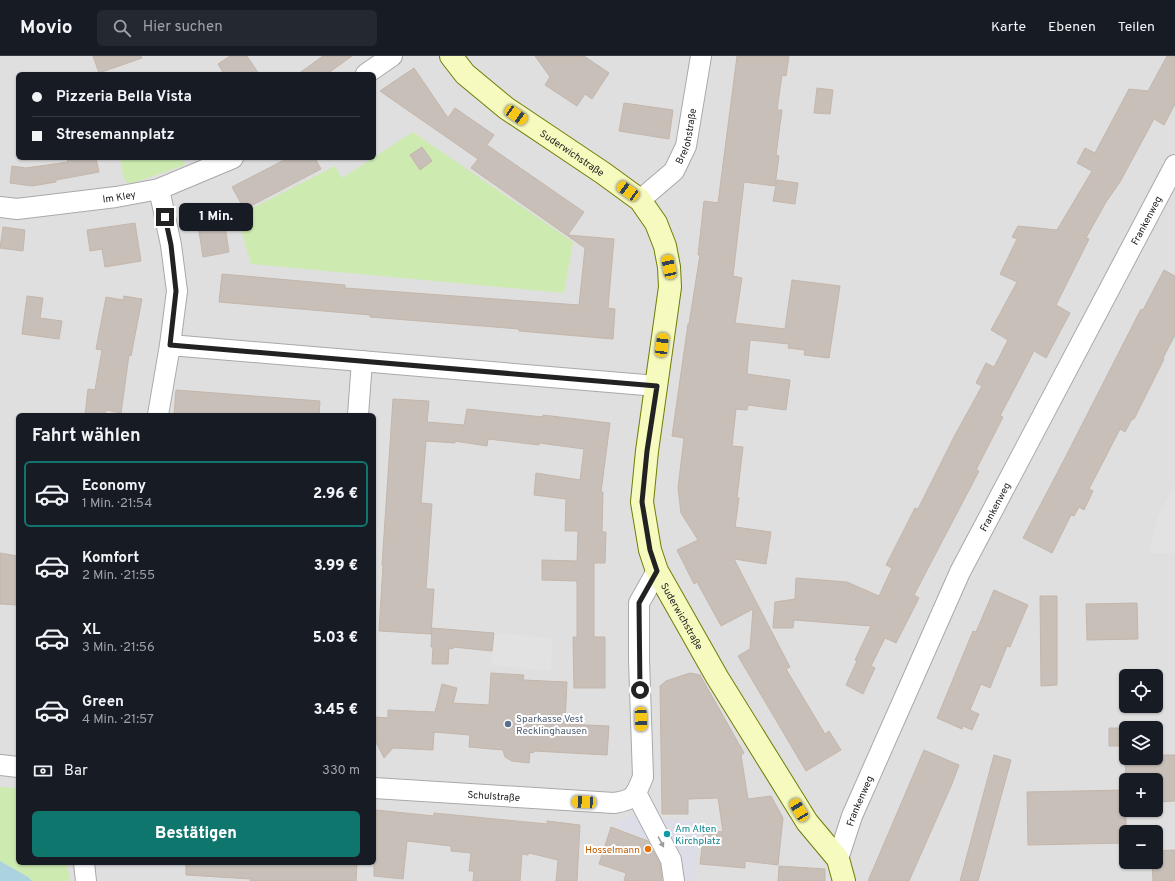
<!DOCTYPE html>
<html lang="de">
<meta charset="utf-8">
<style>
body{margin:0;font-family:Overpass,sans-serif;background:#242831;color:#f1f3f6;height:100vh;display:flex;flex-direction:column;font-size:15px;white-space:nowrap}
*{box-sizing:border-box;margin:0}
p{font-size:13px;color:#9ea1a6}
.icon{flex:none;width:22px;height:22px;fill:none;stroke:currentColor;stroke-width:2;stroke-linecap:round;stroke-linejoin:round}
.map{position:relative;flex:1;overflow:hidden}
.sheet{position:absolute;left:16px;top:357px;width:360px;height:452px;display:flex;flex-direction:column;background:#171b24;border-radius:6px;box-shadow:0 1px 3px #0004}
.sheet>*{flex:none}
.top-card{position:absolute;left:16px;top:16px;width:360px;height:88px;border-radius:6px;box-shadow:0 1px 3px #0004;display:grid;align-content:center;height:88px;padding:0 16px;background:#171b24}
.buttons{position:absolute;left:1119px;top:613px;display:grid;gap:8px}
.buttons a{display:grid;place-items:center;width:44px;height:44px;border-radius:6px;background:#171b24;box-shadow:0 1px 3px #0004;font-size:20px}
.end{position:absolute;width:18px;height:18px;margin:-9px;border:5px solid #222;background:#fff;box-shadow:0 0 0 2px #fff}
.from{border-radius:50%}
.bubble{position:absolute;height:28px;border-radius:6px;background:#171b24;box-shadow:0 1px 3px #0004;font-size:13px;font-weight:800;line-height:28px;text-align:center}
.car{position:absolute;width:12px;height:24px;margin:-12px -6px;border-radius:5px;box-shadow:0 0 3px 1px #0007;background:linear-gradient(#f5c518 24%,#345 0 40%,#f5c518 0 76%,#345 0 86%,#f5c518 0)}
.top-card b{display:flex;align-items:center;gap:14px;height:38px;font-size:15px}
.top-card b+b{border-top:1px solid #363941}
.top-card i{width:10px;height:10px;background:#f1f3f6}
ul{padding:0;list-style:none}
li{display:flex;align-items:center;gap:12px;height:66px;margin:0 8px 6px;padding:0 8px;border:2px solid transparent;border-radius:6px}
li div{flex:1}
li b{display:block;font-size:15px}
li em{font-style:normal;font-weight:800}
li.selected{border-color:#0f766e}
li>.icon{width:36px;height:36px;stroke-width:1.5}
h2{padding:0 16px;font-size:18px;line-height:48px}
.pay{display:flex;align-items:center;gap:10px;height:44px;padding:0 16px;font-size:15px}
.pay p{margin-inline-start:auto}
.action{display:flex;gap:8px;margin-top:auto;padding:8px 16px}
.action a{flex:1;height:46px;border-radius:6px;background:#0f766e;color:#fff;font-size:16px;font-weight:800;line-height:46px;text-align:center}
header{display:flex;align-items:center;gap:24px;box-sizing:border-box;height:56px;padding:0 20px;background:#171b24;border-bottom:1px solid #363941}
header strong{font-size:19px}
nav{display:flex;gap:22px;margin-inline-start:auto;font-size:14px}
.search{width:280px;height:36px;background:#242831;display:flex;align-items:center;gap:10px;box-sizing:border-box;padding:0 14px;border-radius:6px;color:#9ea1a6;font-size:15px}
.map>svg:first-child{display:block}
</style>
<header>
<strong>Movio</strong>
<div class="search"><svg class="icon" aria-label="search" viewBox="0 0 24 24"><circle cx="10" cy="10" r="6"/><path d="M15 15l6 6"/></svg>Hier suchen</div>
<nav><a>Karte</a><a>Ebenen</a><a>Teilen</a></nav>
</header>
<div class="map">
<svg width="1175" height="825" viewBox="0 0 1175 825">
<rect width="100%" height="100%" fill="#f2efe9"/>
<path fill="#e0dfdf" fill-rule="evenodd" d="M 0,0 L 1175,0 L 1175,825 L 0,825 ZM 18,18 L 374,18 L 374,102 L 18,102 ZM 18,359 L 374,359 L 374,807 L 18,807 ZM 1126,620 L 1156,620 L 1156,650 L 1126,650 ZM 1126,672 L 1156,672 L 1156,702 L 1126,702 ZM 1126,724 L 1156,724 L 1156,754 L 1126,754 ZM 1126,776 L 1156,776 L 1156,806 L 1126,806 Z"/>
<path fill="#cdebb0" d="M 413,76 L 573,186 L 564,237 L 251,208 L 237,160 L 335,110 L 342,122 Z
M 120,102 L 182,102 L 185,109 L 133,127 L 127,127 L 123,120 Z
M 0,731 L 18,732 L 18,807 L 67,807 L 70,825 L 32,825 L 28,821 L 0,805 Z"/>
<path fill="#e2e2e2" d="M 1175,429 L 1175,497 L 1149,497 L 1158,461 Z
M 494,577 L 552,582 L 551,615 L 491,609 Z"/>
<path fill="#dddde8" d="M 647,735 L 661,762 L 700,766 L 696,817 L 697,825 L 668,825 L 657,788 L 613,769 L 643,752 Z"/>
<path fill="#aad3df" d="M 0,805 L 28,821 L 32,825 L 0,825 Z"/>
<path fill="#c7bfb8" stroke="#c4b6ab" d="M 93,0 L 141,0 L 142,2 L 99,17 Z
M 230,0 L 247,0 L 259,18 L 224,18 L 218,8 Z
M 323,0 L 352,0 L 327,18 L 298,18 Z
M 535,0 L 584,0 L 609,17 L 592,43 L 585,38 L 577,50 L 545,29 L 550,21 Z
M 737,0 L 789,0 L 786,20 L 782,19 L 777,54 L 782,54 L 776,99 L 779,100 L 775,130 L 744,126 L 733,220 L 742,222 L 735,267 L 785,273 L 792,224 L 840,230 L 829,302 L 804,299 L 805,294 L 788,292 L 789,288 L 750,284 L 747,318 L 790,324 L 786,354 L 748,349 L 747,354 L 736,353 L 732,390 L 743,391 L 737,442 L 739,442 L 735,471 L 771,476 L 766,508 L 734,503 L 790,611 L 786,613 L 825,678 L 829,675 L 841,694 L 806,715 L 738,600 L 750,593 L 753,553 L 721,570 L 697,526 L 694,528 L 677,494 L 698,484 L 681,457 L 678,432 L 684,382 L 672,380 L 688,268 L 689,268 L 700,199 L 698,199 L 704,145 L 718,147 Z
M 1167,0 L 1175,0 L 1175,48 L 1164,69 L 1154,63 L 1120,126 L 1106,146 L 1086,182 L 1089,183 L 1056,249 L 1070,257 L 1046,302 L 1034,295 L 1000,360 L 1003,361 L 976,414 L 979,415 L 914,539 L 919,542 L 896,587 L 885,582 L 871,610 L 875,612 L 863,638 L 846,629 L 857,605 L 855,604 L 871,570 L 794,564 L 793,572 L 773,572 L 775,546 L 795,543 L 796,522 L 847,526 L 879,540 L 892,512 L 886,509 L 915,452 L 918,453 L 955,379 L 982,330 L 976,327 L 986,307 L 994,311 L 1008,284 L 991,274 L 1017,226 L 1000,218 L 1017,183 L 1012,181 L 1018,170 L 1057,174 L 1092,115 L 1077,107 L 1085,92 L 1095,97 L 1129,33 L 1148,35 Z
M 414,12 L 448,62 L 455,52 L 494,79 L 487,89 L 584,156 L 568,179 L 614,183 L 608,252 L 615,253 L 613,283 L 519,275 L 519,273 L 370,261 L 370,259 L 219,246 L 222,218 L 345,229 L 345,232 L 579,249 L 585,192 L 471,112 L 478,103 L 380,35 Z
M 817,32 L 833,34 L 830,58 L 814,57 Z
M 624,47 L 673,54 L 669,83 L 619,75 Z
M 422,91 L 432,105 L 420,114 L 410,99 Z
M 67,102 L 96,102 L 99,116 L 56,124 L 56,126 L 32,130 L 10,127 L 12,110 L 26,112 L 68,106 Z
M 288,102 L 315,102 L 321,113 L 224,164 L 229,196 L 203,201 L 196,156 L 242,149 L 232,131 Z
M 777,124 L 798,127 L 795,148 L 773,145 Z
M 135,167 L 141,205 L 105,211 L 102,193 L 90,195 L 87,174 Z
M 3,171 L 25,174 L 23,195 L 0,192 Z
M 1164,214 L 1175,220 L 1175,279 L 1163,302 L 1164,303 L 1134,363 L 1132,363 L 1125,376 L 1120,373 L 1089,433 L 1093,435 L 1084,454 L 1079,451 L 1074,460 L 1071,459 L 1052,497 L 1023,482 L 1064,404 L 1141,253 L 1143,254 Z
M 27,240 L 43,242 L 40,262 L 62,265 L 59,283 L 22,278 Z
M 124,240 L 142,243 L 131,300 L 129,299 L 121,357 L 106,354 L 105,359 L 85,359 L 88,333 L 95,334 L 102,294 L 96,293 L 106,241 L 123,244 Z
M 176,334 L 320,345 L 319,359 L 174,359 Z
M 393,343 L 429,345 L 427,366 L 464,369 L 467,353 L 543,361 L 543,359 L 610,367 L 601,436 L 603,436 L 602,476 L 606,476 L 605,507 L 594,507 L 594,581 L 605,581 L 605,632 L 574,632 L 573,581 L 577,581 L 577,525 L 542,524 L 542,504 L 577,505 L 578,475 L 565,475 L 566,443 L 534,439 L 536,417 L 580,424 L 584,393 L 539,387 L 539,389 L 488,383 L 487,390 L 455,385 L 455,387 L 426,385 L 421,447 L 432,448 L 426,533 L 434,533 L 431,578 L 379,575 L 383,509 L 382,509 Z
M 0,497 L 18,500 L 18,549 L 0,548 Z
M 994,534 L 1028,549 L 1010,591 L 1007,590 L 990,632 L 981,628 L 970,654 L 979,658 L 972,674 L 963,670 L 962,673 L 937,662 L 973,575 L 976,576 Z
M 1040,540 L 1057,540 L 1057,629 L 1041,630 Z
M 1137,547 L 1138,583 L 1087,584 L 1086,548 Z
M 432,572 L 494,577 L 492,595 L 453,591 L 453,593 L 449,592 L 448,608 L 432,608 L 433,591 L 431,591 Z
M 491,617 L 524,619 L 523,624 L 567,626 L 565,668 L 609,670 L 607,699 L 534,695 L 533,697 L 530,696 L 529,707 L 512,705 L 505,701 L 503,694 L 469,691 L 470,679 L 434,676 L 433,694 L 393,692 L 384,702 L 377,688 L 374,688 L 374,661 L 388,662 L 388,654 L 435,656 L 442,628 L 457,632 L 453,647 L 489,649 Z
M 690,617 L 700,619 L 744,697 L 741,699 L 748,743 L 771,740 L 783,762 L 778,809 L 745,805 L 745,812 L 700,808 L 704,774 L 723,776 L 718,742 L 688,743 L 688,758 L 662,758 L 660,630 L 666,625 Z
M 1109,672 L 1126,672 L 1126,690 L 1109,690 Z
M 924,694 L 959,709 L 952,728 L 909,825 L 868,825 Z
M 994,699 L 1011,704 L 978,825 L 960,825 Z
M 1156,699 L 1175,699 L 1175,745 L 1156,746 L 1156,724 L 1126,724 L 1125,702 L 1156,702 Z
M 1126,734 L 1126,787 L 1028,789 L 1027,736 Z
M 376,754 L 434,760 L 434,757 L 547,768 L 547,765 L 580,769 L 577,825 L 556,825 L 558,804 L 529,797 L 528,799 L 522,798 L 520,825 L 473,825 L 474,815 L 469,815 L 471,797 L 451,795 L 451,790 L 407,785 L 403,823 L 374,820 L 374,773 Z
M 611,771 L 648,785 L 660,808 L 662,825 L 624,825 L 626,817 L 599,808 Z
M 1175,794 L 1175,825 L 1153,825 L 1152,806 L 1156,806 L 1156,795 Z
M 186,807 L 357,807 L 356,825 L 250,825 L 251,823 L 186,819 Z
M 779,810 L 825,813 L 825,825 L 778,825 Z"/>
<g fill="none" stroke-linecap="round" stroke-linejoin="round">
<g stroke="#a9a9a9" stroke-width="22">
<g id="minor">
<path d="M 366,18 L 392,0"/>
<path d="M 159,133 L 171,189 L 177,235 L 170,289"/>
<path id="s1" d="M 640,144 L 674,115 L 686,90 L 701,0"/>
<path id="s2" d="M 0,151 L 17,153 L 116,141 L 159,133 L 233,102"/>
<path d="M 158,359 L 170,289 L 657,330"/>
<path d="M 358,359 L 362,305"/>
<path d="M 0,709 L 18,711"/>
<path id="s3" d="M 374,732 L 614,747 C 635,744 635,740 643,721 L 639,604 L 639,547 L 657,515"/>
<path d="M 636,737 L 671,804 L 674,825"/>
<path id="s4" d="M 838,803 L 852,760 L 960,516 L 1175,109"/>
<path d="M 84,807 L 86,825"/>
</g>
</g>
<g stroke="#707d05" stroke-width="24">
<g id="secondary">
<path id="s5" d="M 451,0 L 465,18 L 506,52 L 603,117 L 640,144 L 656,167 L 665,190 L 669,211 L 670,231 L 647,395 L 642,446 L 650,494 L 657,515 L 717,621 L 807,766 L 838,803 L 844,825"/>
</g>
</g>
<use href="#minor" stroke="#fff" stroke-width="20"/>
<use href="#secondary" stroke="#f7fabf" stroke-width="22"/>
</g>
<defs><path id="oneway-solid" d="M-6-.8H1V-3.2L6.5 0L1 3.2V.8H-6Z"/></defs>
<use fill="#9c9c9c" href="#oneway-solid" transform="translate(661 786) rotate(62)"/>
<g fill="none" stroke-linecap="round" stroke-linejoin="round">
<path stroke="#222" stroke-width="5" d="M 165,161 L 171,189 L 176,235 L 170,289 L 657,330 L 647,395 L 642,446 L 650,494 L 657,515 L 639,547 L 640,634"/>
</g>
<circle fill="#5c6f8a" stroke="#fff" stroke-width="1.5" cx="508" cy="668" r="4"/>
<circle fill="#0f9aa8" stroke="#fff" stroke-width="1.5" cx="667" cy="778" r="4"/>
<circle fill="#e8710a" stroke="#fff" stroke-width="1.5" cx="648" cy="793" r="4"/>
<g text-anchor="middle" stroke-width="4" stroke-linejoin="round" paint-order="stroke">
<g font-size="10" fill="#222" stroke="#fff">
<text dy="4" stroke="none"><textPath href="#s1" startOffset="82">Brelohstraße</textPath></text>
<text dy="4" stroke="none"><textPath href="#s5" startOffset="156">Suderwichstraße</textPath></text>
<text dy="4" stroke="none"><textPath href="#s2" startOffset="120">Im Kley</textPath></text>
<text dy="4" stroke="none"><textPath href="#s4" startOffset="710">Frankenweg</textPath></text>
<text dy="4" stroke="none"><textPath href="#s4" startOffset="386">Frankenweg</textPath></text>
<text dy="4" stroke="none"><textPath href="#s5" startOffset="672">Suderwichstraße</textPath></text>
<text dy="4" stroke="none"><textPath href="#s3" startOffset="120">Schulstraße</textPath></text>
<text dy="4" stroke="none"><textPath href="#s4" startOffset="62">Frankenweg</textPath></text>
</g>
<g font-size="10" fill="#4e5e75" stroke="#fff" text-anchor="start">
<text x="516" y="666">Sparkasse Vest<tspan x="516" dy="12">Recklinghausen</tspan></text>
</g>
<g font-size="10" fill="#0d838f" stroke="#fff" text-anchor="start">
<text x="675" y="776">Am Alten<tspan x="675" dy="12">Kirchplatz</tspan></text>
</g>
<g font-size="10" fill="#c56008" stroke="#fff" text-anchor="end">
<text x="640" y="797">Hosselmann</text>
</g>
</g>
</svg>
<div class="buttons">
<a><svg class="icon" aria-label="locate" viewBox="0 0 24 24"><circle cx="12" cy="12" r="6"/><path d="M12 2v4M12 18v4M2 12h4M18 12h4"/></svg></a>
<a><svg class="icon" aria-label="layers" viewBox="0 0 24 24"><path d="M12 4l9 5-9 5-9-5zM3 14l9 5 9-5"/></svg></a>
<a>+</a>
<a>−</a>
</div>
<i class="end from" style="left:640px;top:634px"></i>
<i class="end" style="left:165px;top:161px"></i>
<div class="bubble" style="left:179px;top:147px;width:74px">1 Min.</div>
<i class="car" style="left:516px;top:59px;rotate:124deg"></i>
<i class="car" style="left:628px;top:135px;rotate:306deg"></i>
<i class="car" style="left:669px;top:211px;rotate:348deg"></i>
<i class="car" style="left:662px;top:289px;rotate:7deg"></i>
<i class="car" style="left:641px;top:663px;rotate:178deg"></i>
<i class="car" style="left:584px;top:746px;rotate:273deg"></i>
<i class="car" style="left:799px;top:754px;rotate:329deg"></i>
<div class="top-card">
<b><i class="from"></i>Pizzeria Bella Vista</b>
<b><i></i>Stresemannplatz</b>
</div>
<section class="sheet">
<h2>Fahrt wählen</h2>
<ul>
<li class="selected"><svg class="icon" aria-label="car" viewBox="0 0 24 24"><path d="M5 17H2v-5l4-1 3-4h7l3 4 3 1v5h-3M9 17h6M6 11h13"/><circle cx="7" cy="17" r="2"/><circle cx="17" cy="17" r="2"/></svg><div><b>Economy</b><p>1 Min. · 21:54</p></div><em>2.96 €</em></li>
<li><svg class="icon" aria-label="car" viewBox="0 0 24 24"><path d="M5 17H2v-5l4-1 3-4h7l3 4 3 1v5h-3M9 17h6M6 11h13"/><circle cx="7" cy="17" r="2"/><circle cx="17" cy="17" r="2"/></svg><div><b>Komfort</b><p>2 Min. · 21:55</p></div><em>3.99 €</em></li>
<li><svg class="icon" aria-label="car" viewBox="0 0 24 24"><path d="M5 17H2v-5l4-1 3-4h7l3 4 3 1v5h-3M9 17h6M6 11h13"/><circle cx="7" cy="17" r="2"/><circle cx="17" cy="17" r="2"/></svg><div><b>XL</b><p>3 Min. · 21:56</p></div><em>5.03 €</em></li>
<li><svg class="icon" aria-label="car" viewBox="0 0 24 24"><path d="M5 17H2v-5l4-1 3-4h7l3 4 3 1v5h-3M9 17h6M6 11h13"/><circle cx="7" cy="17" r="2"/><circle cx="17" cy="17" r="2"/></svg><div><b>Green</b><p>4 Min. · 21:57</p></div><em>3.45 €</em></li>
</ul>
<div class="pay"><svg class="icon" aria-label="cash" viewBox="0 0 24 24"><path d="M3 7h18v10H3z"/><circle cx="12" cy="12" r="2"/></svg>Bar<p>330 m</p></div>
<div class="action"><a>Bestätigen</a></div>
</section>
</div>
